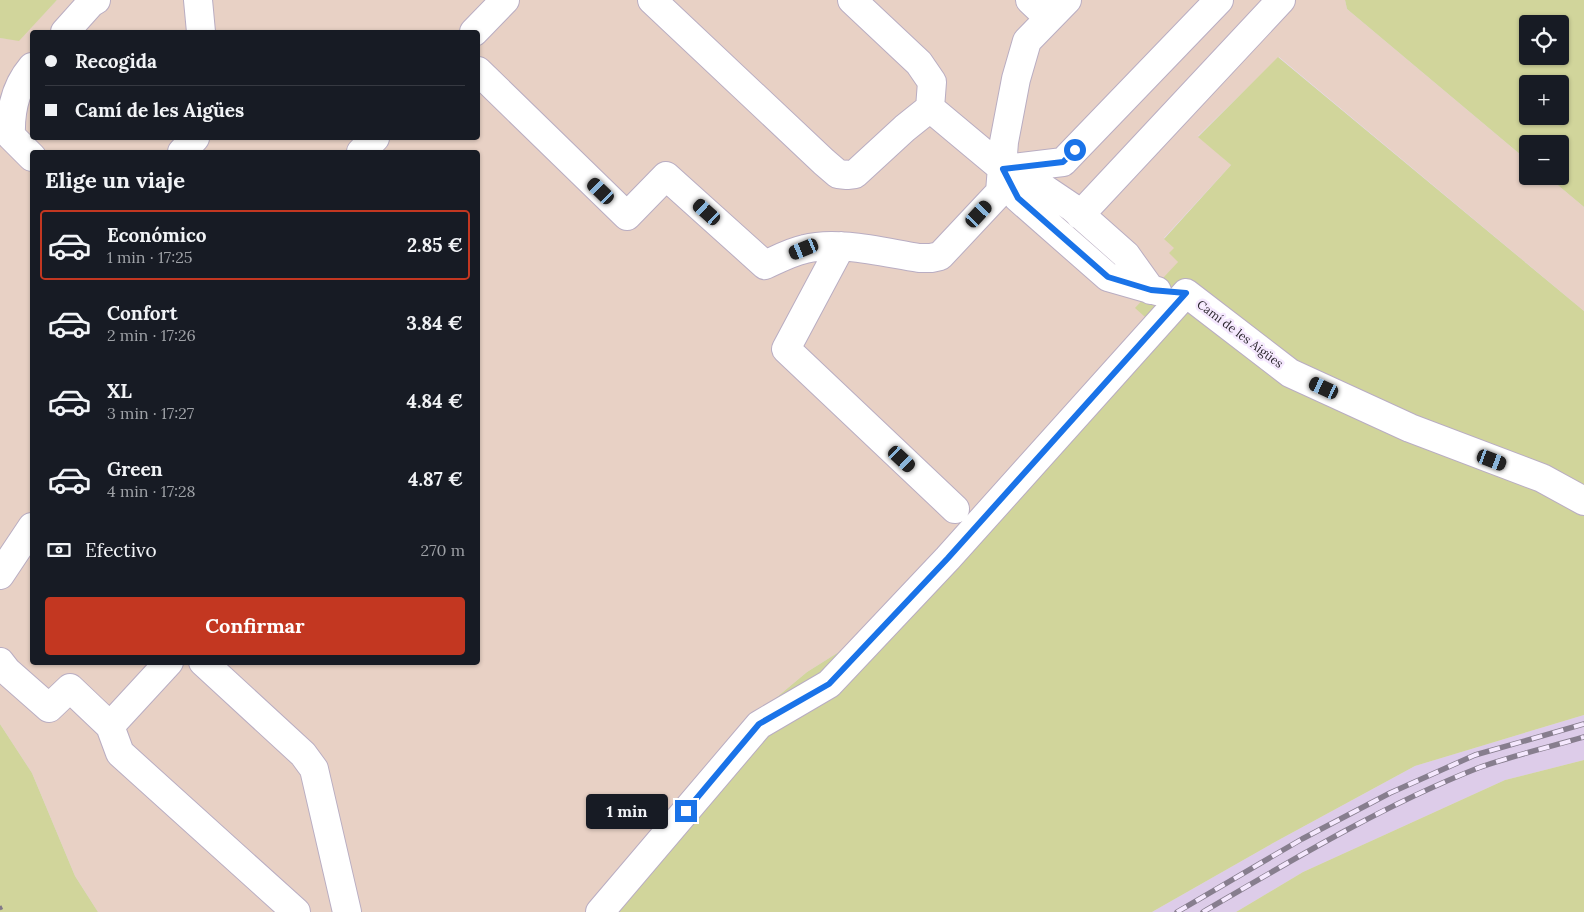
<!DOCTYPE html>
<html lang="es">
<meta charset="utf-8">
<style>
body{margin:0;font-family:Lora,serif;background:#20242c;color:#f1f3f6;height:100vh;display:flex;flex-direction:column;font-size:19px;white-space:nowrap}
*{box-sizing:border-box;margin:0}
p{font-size:16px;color:#9ea1a6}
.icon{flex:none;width:28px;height:28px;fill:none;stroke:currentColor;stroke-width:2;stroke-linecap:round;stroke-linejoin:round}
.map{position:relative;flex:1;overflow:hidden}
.side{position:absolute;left:30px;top:150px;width:450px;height:515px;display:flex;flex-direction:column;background:#171b24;border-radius:5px;box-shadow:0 1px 4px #0004}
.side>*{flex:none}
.top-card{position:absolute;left:30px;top:30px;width:450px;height:110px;border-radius:5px;box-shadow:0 1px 4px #0004;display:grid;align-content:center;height:110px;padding:0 15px;background:#171b24}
.tools{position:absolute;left:1519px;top:15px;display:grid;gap:10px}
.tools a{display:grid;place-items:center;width:50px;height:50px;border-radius:5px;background:#171b24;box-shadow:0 1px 4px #0004;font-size:25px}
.end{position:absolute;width:22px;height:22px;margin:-11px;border:6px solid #1a73e8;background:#fff;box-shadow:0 0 0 2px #fff}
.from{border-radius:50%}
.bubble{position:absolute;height:35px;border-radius:5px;background:#171b24;box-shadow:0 1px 4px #0004;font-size:16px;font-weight:700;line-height:35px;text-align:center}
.car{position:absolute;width:15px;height:30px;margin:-15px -8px;border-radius:6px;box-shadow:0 0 4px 1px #0007;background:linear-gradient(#222 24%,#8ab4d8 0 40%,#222 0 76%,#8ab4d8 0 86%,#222 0)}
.top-card b{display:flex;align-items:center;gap:18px;height:48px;font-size:19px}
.top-card b+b{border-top:1px solid #363941}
.top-card i{width:12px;height:12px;background:#f1f3f6}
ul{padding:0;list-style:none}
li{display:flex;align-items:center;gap:15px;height:70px;margin:0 10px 8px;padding:0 5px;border:2px solid transparent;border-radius:5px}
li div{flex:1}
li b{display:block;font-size:19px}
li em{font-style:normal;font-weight:700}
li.selected{border-color:#c33721}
li>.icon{width:45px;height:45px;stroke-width:1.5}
h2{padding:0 15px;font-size:22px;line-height:60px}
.pay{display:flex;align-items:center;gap:12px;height:55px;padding:0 15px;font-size:19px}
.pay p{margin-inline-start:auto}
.cta{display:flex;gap:10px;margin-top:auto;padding:10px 15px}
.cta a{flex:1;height:58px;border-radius:5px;background:#c33721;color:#fff;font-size:20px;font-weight:700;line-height:58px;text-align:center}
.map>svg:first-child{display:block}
</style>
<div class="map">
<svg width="1584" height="912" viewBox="0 0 1584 912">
<rect width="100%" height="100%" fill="#e7daf1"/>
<path fill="#ddcce9" d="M 1584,715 L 1584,760 L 1505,780 L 1303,872 L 1236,912 L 1152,912 L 1275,842 L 1415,766 Z"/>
<path fill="#e8d1c5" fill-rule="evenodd" d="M 57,0 L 1345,0 L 1347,9 L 1527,160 L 1528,176 L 1547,176 L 1584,207 L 1584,311 L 1279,57 L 1198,136 L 1231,165 L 1164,238 L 1175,248 L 1178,262 L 1154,326 L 842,650 L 807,672 L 753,717 L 587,912 L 98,912 L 75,876 L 32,773 L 0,724 L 0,38 L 19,40 ZM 32,32 L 478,32 L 478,138 L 32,138 ZM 32,152 L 478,152 L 478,662 L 32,662 Z"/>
<path fill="#d1d59b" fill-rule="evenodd" d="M 0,0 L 57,0 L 19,41 L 0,38 Z
M 1345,0 L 1584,0 L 1584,207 L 1547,176 L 1560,176 L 1560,144 L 1528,144 L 1527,160 L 1347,9 ZM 1528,24 L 1560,24 L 1560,56 L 1528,56 ZM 1528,84 L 1560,84 L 1560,116 L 1528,116 Z
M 1278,57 L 1584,311 L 1584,715 L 1415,766 L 1275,842 L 1152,912 L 587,912 L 753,717 L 807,672 L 842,650 L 1154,325 L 1135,308 L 1178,262 L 1169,253 L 1174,248 L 1164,239 L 1231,165 L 1198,137 Z
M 0,724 L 32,773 L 75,876 L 98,912 L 0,912 Z
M 1584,760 L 1584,912 L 1236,912 L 1303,872 L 1505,780 Z"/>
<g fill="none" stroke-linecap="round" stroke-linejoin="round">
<g stroke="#b9adc2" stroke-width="30">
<path id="minor" d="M 198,0 L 201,32
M 652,0 L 824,162 L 838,174 L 847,175 L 855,174 L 905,128 L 930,108 L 932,82 L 919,63 L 852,0
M 1030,0 L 1049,18
M 65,32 L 91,3 L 96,0
M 474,32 L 505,0
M 32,67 C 15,87 10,111 11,136 L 32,157
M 478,71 L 627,216 L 666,176 L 765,265 C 778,259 791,252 805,249 C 837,240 886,253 919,258 L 931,258 L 940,256 L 1000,192 L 1004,142 L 1016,79 L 1027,41 L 1067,0
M 930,108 L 1003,169 L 1027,177 L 1073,208 L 1126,255 L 1151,290
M 182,152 L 195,138
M 361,152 L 375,138
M 1003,169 L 1018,198 L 1108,277 L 1157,291
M 1004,169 L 1063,162 L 1219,0
M 1080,215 L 1281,0
M 841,246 L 786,349 L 955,509
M 0,575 L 32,527
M 0,662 L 7,671 L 49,708 L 70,688 L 110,726 L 120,753 L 296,912
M 203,662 L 303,754 L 314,769 L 347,912
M 110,726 L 169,662
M 600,912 L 759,725 L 829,684 L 948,558 L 1186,293 L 1290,373 L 1410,428 L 1542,478 L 1584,501"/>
</g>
<path stroke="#827988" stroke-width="3" stroke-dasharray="4 4" stroke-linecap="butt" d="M 0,906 L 3,912"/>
<use href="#minor" stroke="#fff" stroke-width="28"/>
<g stroke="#877e8e" stroke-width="5.5">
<path id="rail" d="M 1177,912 L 1302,839 L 1390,793 L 1475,755 L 1584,724
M 1203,912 C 1292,860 1382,806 1478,768 C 1511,756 1550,747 1584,737"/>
</g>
<use href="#rail" stroke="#f5e8fe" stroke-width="4" stroke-dasharray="11" stroke-linecap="butt"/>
</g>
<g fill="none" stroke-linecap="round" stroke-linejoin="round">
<path stroke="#1a73e8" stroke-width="6" d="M 686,811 L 759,724 L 829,684 L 948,558 L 1186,293 L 1151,290 L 1108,277 L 1018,198 L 1003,169 L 1063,162 L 1075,150"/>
</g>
<g text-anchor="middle" stroke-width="5" stroke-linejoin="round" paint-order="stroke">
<g font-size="12" fill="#2b262e" stroke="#f5e8fe">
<text transform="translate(1240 334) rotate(37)" y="4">Camí de les Aigües</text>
</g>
</g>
</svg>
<div class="tools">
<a><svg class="icon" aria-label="locate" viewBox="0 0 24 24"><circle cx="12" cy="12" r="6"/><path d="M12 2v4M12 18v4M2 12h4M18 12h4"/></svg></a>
<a>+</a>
<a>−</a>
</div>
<i class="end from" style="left:1075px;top:150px"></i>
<i class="end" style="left:686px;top:811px"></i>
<div class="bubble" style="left:586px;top:794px;width:82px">1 min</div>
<i class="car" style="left:601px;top:191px;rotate:314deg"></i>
<i class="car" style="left:707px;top:212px;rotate:312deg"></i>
<i class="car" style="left:979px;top:214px;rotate:43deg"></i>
<i class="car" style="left:804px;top:249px;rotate:248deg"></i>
<i class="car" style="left:1324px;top:388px;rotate:295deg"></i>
<i class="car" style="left:902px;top:459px;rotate:133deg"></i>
<i class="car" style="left:1492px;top:460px;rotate:111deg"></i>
<div class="top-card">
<b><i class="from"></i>Recogida</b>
<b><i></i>Camí de les Aigües</b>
</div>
<section class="side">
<h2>Elige un viaje</h2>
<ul>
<li class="selected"><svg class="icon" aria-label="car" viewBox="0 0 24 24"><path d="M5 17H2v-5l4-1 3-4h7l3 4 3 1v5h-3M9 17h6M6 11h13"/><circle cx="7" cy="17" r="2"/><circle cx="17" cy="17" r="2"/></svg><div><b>Económico</b><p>1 min · 17:25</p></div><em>2.85 €</em></li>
<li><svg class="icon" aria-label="car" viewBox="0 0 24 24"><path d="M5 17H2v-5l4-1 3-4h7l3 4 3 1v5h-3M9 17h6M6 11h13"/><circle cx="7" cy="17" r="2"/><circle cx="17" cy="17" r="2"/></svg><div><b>Confort</b><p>2 min · 17:26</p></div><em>3.84 €</em></li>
<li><svg class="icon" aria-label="car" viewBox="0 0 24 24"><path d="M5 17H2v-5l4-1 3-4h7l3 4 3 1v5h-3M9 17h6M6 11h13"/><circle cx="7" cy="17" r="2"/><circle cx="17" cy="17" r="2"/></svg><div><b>XL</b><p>3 min · 17:27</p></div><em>4.84 €</em></li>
<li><svg class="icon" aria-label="car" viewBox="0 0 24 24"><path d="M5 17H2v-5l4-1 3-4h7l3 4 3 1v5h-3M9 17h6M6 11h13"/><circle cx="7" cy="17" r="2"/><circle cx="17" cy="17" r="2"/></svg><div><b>Green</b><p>4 min · 17:28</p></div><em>4.87 €</em></li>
</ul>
<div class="pay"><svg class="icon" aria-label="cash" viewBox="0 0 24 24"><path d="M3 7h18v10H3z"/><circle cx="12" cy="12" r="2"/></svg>Efectivo<p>270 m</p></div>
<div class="cta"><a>Confirmar</a></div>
</section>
</div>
